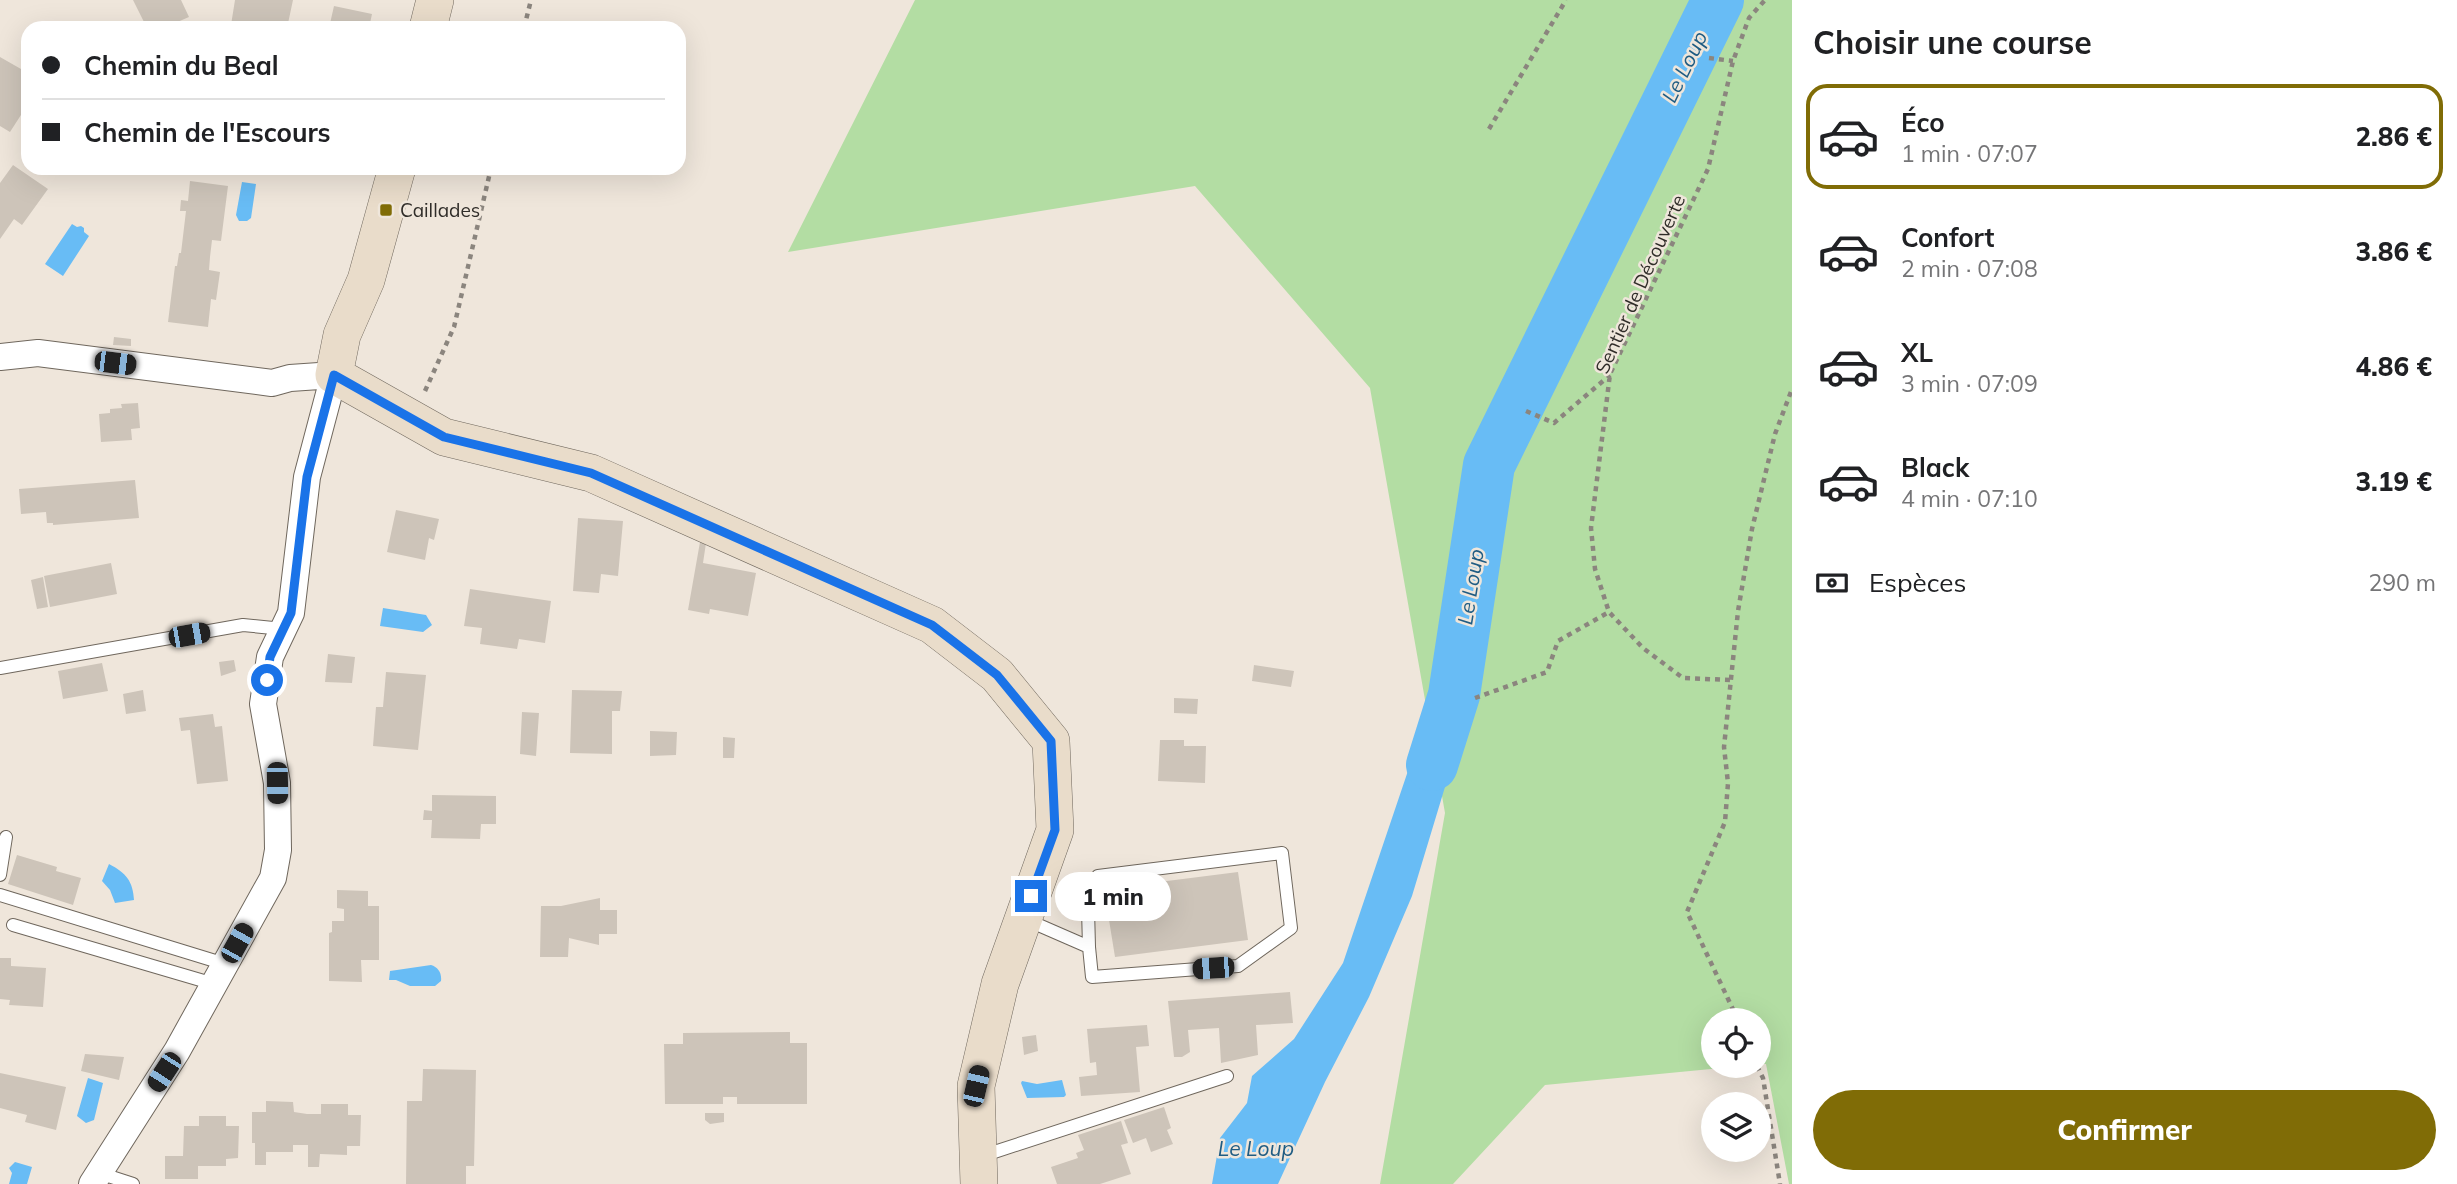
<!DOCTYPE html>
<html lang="fr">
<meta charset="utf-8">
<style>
body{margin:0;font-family:Mulish,sans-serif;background:#f6f6f6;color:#202124;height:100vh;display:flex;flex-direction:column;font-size:26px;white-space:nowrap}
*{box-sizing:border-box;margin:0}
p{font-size:23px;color:#757577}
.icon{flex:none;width:38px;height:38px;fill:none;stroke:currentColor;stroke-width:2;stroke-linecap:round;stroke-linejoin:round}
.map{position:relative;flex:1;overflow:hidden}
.drawer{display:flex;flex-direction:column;background:#fff;width:665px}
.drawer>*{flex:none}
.hud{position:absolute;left:21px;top:21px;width:665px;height:154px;border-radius:21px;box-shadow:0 7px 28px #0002;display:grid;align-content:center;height:154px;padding:0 21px;background:#fff}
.fabs{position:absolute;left:1701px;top:1008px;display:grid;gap:14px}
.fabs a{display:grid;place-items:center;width:70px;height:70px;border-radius:50%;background:#fff;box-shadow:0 7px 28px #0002;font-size:35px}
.end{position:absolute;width:32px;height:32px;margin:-16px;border:9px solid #1a73e8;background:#fff;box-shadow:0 0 0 4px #fff}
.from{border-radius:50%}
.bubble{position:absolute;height:49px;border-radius:24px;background:#fff;box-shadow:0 7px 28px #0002;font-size:23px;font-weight:800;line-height:49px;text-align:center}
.car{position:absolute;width:21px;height:42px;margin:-21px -10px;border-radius:9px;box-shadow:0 0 5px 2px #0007;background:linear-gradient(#222 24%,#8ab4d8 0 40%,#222 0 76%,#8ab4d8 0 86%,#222 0)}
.hud b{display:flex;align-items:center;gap:24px;height:66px;font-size:26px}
.hud b+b{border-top:2px solid #e0e0e0}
.hud i{width:18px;height:18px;background:#202124}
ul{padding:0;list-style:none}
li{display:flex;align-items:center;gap:21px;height:105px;margin:0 14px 10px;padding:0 7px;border:4px solid transparent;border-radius:21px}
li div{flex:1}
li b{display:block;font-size:26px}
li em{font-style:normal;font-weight:800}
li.on{border-color:#806c06}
li>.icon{width:63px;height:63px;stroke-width:1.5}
h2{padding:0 21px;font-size:32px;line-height:84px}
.pay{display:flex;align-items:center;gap:18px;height:77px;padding:0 21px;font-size:26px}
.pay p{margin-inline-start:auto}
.primary-button{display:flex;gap:14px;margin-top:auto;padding:14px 21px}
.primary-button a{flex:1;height:80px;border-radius:42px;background:#806c06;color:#fff;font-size:28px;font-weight:800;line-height:80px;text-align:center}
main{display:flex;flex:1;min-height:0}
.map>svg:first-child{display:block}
</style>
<main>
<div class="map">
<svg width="1792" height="1184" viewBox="0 0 1792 1184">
<rect width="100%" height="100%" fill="#efe6db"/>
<path fill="#b3dda3" d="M 915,0 L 1792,0 L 1792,1184 L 1789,1184 L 1766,1064 L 1759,1064 L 1759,1020 L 1713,1020 L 1713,1066 L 1742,1066 L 1545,1085 L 1453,1184 L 1380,1184 L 1445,813 L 1370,388 L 1195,186 L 788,252 Z"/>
<path fill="#68bcf5" d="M 242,182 L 256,184 L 251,218 L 247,221 L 239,221 L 236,215 Z
M 72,224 L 77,227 L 81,226 L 84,228 L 84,232 L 89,236 L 63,276 L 45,264 Z
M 383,608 L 426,615 L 432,625 L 423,632 L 380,626 Z
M 1442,694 L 1466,696 L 1458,744 L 1412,896 L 1369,997 L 1325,1082 L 1278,1184 L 1212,1184 L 1220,1138 L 1247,1103 L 1252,1076 L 1294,1039 L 1343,963 L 1412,759 L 1434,722 Z
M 109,864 C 126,873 133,881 134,900 L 115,903 L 110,890 L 102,881 Z
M 431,965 C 438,967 442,973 441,981 L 435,986 L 410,986 L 396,980 L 389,980 L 390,971 Z
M 88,1078 L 103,1083 L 94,1120 L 86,1123 L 77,1116 Z
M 1062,1080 L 1066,1095 L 1064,1097 L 1027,1098 L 1021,1083 L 1022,1081 L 1037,1084 Z
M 15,1162 L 32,1167 L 27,1184 L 9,1184 L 12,1173 L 9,1168 Z"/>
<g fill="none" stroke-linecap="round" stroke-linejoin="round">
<path stroke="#68bcf5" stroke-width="52" d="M 1432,765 L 1454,695 L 1489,465 L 1718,0"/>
</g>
<path fill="#cdc4b9" d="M 133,0 L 181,0 L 189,17 L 175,23 L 177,28 L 147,28 Z
M 235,0 L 293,0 L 287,28 L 249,28 L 231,25 Z
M 334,6 L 372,14 L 369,28 L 329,28 Z
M 0,57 L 21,69 L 28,59 L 28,104 L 10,132 L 0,126 Z
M 13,165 L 48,189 L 22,225 L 14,219 L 0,239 L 0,183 Z
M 190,181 L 228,186 L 221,241 L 212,240 L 210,257 L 209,270 L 220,272 L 216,300 L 211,299 L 208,327 L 168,322 L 175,266 L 177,266 L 179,253 L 181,253 L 186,211 L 180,211 L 181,200 L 188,201 Z
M 114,337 L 131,339 L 131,346 L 113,345 Z
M 138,403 L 140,428 L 131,429 L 132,440 L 101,442 L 99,414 L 110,413 L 110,409 L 122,408 L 121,404 Z
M 135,480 L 139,518 L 53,525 L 53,523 L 47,523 L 46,512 L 21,514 L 19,489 Z
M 396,510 L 439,519 L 434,540 L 429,538 L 425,560 L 387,552 Z
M 578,518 L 623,521 L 618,576 L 601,574 L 599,593 L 573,591 Z
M 700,542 L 706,543 L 703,563 L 756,573 L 748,616 L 710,609 L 709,614 L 688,610 Z
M 111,563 L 117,594 L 50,607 L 44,576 Z
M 43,577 L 48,607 L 37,609 L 31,580 Z
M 470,589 L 551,601 L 545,643 L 519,639 L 517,649 L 480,644 L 482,628 L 464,626 Z
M 328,654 L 355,657 L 352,683 L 325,682 Z
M 234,660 L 236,671 L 221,676 L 219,662 Z
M 102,663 L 108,691 L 63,699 L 58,671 Z
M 1254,665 L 1294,671 L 1291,687 L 1252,681 Z
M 386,672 L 426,675 L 418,750 L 373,746 L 376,707 L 383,707 Z
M 143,690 L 146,711 L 126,714 L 123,694 Z
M 572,690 L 622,691 L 620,711 L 612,711 L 612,754 L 570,753 Z
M 1174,698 L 1198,699 L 1197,714 L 1174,713 Z
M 522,712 L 539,713 L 536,756 L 520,754 Z
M 213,714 L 215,727 L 222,726 L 228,781 L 197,784 L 190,730 L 181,731 L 179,718 Z
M 650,731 L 677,732 L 676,755 L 650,756 Z
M 723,737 L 735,738 L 734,758 L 723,758 Z
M 1160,740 L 1184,740 L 1184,746 L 1206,746 L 1205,783 L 1158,781 Z
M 432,795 L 496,796 L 496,824 L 481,824 L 480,839 L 431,838 L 432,820 L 423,820 L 424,810 L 432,811 Z
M 17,855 L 57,867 L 56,871 L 81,878 L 73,905 L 8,884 Z
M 1238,872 L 1248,940 L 1115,957 L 1104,889 Z
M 337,890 L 368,891 L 368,906 L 379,906 L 379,960 L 361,960 L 362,982 L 329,981 L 329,933 L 332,932 L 332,921 L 344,921 L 344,909 L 337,908 Z
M 600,898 L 600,910 L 617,910 L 617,934 L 599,934 L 599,945 L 569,938 L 568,957 L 540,957 L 541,906 L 561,906 Z
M 0,958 L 11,958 L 11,966 L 46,968 L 43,1007 L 9,1005 L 10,1000 L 0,999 Z
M 1290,992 L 1293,1023 L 1256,1025 L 1258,1055 L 1221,1063 L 1219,1028 L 1188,1030 L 1190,1052 L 1182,1057 L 1174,1057 L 1168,1001 Z
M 1147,1025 L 1149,1046 L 1136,1047 L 1140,1092 L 1081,1096 L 1079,1077 L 1097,1075 L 1096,1062 L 1090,1063 L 1087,1029 Z
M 790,1032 L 790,1043 L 807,1043 L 807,1104 L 737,1104 L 737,1097 L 723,1097 L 723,1104 L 665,1104 L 664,1044 L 683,1044 L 683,1033 Z
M 1036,1035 L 1038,1051 L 1024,1055 L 1022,1037 Z
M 85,1054 L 124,1057 L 119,1080 L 81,1071 Z
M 423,1069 L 476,1070 L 474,1166 L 466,1166 L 466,1184 L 406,1184 L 407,1101 L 422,1101 Z
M 0,1073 L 66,1087 L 56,1130 L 25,1122 L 27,1115 L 0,1108 Z
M 266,1101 L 293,1102 L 294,1112 L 307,1114 L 321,1114 L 321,1104 L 348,1104 L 348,1115 L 361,1115 L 360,1146 L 347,1146 L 347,1155 L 320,1154 L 319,1167 L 308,1167 L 308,1145 L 293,1145 L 293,1152 L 266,1152 L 266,1165 L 255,1165 L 255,1143 L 252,1143 L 252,1112 L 266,1112 Z
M 1164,1107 L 1171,1128 L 1167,1130 L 1173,1144 L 1151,1152 L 1146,1138 L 1133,1143 L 1124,1120 Z
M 705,1113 L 724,1113 L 724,1122 L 710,1124 L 705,1120 Z
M 199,1116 L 226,1116 L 226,1126 L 239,1126 L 238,1158 L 226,1159 L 226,1166 L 198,1166 L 198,1179 L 165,1179 L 165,1156 L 183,1156 L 184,1126 L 199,1126 Z
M 1121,1121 L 1128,1143 L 1121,1145 L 1131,1174 L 1100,1184 L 1057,1184 L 1051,1167 L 1078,1158 L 1076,1153 L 1084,1150 L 1078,1135 Z"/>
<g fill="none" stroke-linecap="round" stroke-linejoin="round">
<g stroke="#6f675d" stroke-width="14">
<path id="lane" d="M 0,668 L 243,625 L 283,629
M 0,875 L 6,837
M 0,895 L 225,964
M 1027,920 L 1089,947 L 1092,977 L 1238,966 L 1291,928 L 1282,853 L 1098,876 L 1088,909 L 1089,947
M 13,925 L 214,984
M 982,1156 L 1227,1076
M 99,1173 L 133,1184"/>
</g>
<g stroke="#6f675d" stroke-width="28">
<path id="street" d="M 0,357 L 38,353 L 272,383 L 290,378 L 334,375 L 307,477 L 291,613 L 270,657 L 263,704 L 277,783 L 278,850 L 273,878 L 177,1051 L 92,1184"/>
</g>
<g stroke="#6f675d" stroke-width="38">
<path id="secondary" d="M 428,28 L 435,0
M 397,168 L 366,280 L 342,335 L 334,375 L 444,437 L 591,473 L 932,625 L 997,675 L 1051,741 L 1055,830 L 1000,984 L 976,1086 L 979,1184"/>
</g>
<path stroke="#8b857e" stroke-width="4.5" stroke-dasharray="5 5" stroke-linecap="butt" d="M 524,28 L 531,0
M 1709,58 L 1733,61
M 1489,129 L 1566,0
M 425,391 L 454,327 L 491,168
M 1526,411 L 1554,423 L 1610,375
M 1730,680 L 1683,678 L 1643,648 L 1609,612 L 1595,569 L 1591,528 L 1610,374 L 1708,169 L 1733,61 L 1749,18 L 1765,0
M 1475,698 L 1547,672 L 1558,641 L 1609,612
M 1738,1020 L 1687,912 L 1725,822 L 1728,783 L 1724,747 L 1738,611 L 1752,529 L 1775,434 L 1792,389
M 1757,1066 L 1763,1078 L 1780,1184"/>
<use href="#lane" stroke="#fff" stroke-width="12"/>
<use href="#street" stroke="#fff" stroke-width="26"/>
<use href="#secondary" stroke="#e9dcca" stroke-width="37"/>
</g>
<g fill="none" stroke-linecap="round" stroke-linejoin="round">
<path stroke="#1a73e8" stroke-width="9" d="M 267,680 L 270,657 L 291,613 L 307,477 L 334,375 L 444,437 L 591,473 L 932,625 L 997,675 L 1051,741 L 1055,830 L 1031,896"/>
</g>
<rect fill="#806c06" stroke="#efe6db" stroke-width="2.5" x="379" y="203" width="14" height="14" rx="3.5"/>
<g text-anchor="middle" stroke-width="5" stroke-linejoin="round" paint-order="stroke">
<g font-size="19" fill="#302d29" stroke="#efe6db" text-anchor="start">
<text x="400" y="217">Caillades</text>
</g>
<g font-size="19" fill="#302d29" stroke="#efe6db">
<text transform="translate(1640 284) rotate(-66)" y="7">Sentier de Découverte</text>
</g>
<g font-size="21" font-style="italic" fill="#1f5c83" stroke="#efe6db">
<text transform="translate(1685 67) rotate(-64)" y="7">Le Loup</text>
<text transform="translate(1471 587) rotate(-81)" y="7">Le Loup</text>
<text x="1256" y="1156">Le Loup</text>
</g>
</g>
</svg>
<div class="fabs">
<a><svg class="icon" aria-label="locate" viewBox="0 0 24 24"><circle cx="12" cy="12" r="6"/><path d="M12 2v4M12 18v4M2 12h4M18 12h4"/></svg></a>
<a><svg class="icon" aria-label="layers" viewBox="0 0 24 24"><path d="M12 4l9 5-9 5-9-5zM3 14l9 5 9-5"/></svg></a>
</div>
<i class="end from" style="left:267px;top:680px"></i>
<i class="end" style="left:1031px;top:896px"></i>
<div class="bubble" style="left:1055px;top:872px;width:116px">1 min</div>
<i class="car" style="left:115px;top:363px;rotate:97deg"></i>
<i class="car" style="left:189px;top:635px;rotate:80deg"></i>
<i class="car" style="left:277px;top:783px;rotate:179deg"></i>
<i class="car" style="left:237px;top:943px;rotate:29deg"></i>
<i class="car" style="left:1213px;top:968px;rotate:266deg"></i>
<i class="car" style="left:164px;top:1072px;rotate:213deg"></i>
<i class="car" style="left:976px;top:1086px;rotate:13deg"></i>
<div class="hud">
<b><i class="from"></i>Chemin du Beal</b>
<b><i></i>Chemin de l'Escours</b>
</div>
</div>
<section class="drawer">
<h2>Choisir une course</h2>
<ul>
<li class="on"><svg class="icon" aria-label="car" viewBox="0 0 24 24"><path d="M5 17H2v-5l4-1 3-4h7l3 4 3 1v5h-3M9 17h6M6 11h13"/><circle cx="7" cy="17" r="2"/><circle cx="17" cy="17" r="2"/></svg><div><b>Éco</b><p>1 min · 07:07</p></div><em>2.86 €</em></li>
<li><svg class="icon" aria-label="car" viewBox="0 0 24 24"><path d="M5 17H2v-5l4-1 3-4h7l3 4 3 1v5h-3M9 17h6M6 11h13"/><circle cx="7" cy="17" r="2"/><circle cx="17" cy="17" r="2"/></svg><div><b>Confort</b><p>2 min · 07:08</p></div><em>3.86 €</em></li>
<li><svg class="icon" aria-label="car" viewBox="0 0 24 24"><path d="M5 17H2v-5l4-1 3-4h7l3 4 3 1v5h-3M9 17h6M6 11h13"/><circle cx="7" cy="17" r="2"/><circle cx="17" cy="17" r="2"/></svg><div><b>XL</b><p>3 min · 07:09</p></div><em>4.86 €</em></li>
<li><svg class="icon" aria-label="car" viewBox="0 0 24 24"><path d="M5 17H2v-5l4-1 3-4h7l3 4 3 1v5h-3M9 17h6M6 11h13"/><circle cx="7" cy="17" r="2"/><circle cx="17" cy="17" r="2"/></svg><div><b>Black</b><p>4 min · 07:10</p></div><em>3.19 €</em></li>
</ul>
<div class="pay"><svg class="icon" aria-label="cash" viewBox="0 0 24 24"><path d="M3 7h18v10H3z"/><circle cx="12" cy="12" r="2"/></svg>Espèces<p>290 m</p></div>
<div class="primary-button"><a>Confirmer</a></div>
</section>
</main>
